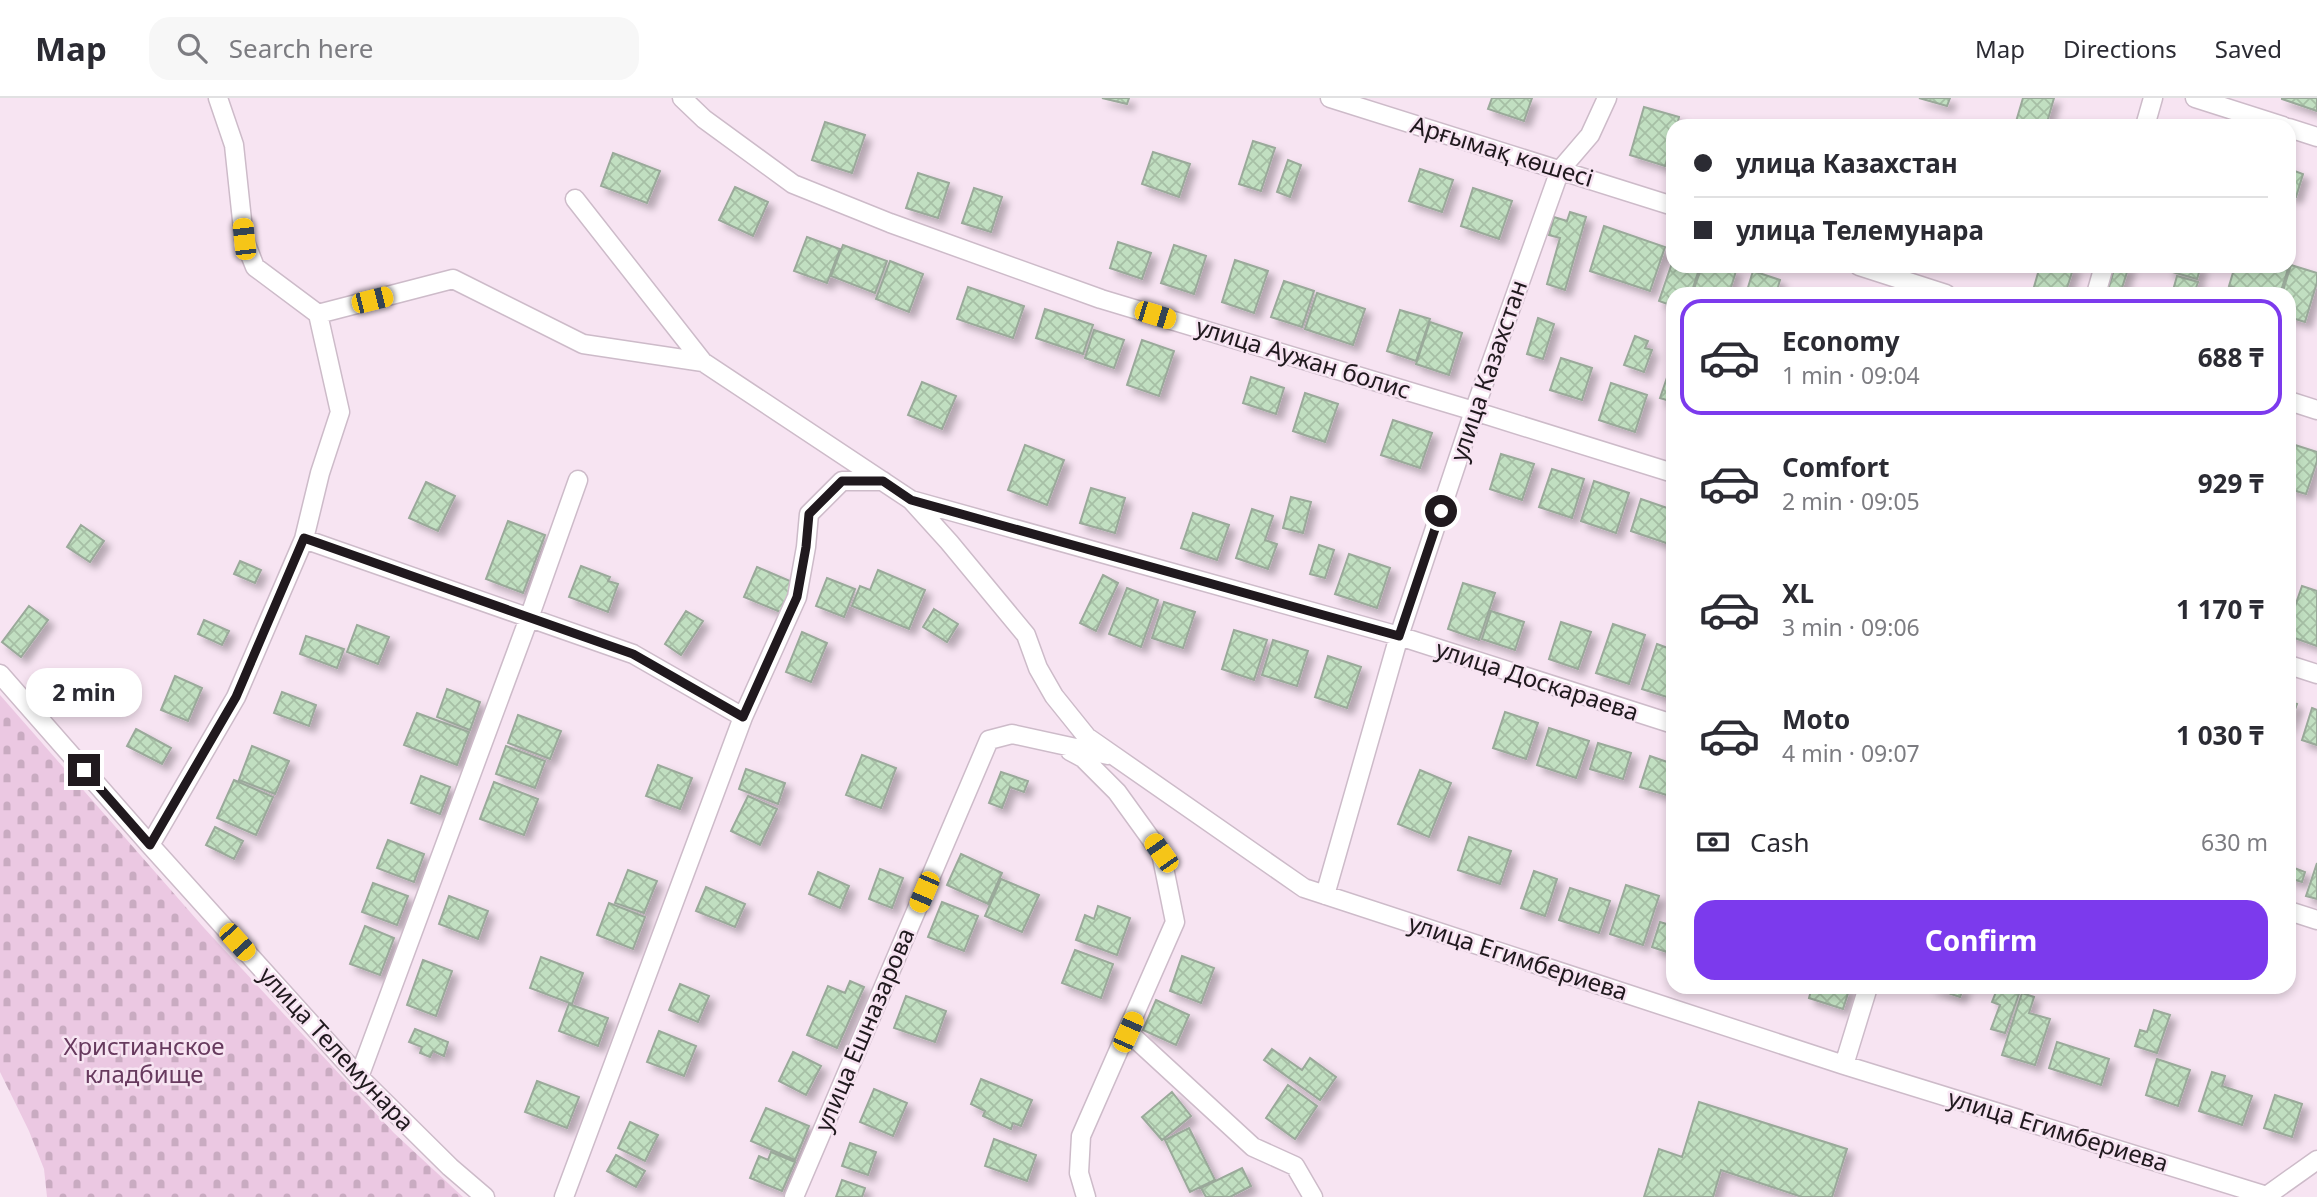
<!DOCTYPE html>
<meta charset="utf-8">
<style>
body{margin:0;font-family:"Noto Sans",sans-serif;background:#f7f7f7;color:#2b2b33;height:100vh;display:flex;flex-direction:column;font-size:26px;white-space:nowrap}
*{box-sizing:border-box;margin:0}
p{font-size:23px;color:#7c7c81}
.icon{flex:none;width:38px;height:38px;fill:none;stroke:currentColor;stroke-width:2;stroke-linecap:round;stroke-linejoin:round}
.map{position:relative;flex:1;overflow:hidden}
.panel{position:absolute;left:1666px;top:189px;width:630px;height:707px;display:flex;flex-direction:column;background:#fff;border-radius:21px;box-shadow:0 4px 10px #0003}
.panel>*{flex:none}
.banner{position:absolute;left:1666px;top:21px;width:630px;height:154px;border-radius:21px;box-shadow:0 4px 10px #0003;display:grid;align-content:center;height:154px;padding:0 28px;background:#fff}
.end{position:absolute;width:32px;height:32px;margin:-16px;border:9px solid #20191e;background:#fff;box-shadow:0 0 0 4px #fff}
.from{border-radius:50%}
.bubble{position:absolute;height:49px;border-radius:21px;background:#fff;box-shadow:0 4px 10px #0003;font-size:23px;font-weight:700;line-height:49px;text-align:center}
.car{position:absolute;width:21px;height:42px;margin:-21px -10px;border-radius:9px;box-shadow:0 0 5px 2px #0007;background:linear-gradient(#f5c518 24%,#345 0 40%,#f5c518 0 76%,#345 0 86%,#f5c518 0)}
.banner b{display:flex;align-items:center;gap:24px;height:66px;font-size:26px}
.banner b+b{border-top:2px solid #e1e1e2}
.banner i{width:18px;height:18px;background:#2b2b33}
ul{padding:12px 0 0;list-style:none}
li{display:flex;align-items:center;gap:21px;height:116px;margin:0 14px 10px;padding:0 14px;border:4px solid transparent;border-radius:21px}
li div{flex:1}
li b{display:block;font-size:26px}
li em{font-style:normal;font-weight:700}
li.on{border-color:#7c3aed}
li>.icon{width:63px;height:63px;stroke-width:1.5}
.pay{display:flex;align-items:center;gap:18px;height:77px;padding:0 28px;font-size:26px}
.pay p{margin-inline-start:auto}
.cta{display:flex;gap:14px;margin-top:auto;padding:14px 28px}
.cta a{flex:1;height:80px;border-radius:21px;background:#7c3aed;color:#fff;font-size:28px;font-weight:700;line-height:80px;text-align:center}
header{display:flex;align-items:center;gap:42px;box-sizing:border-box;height:98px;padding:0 35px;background:#fff;border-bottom:2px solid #e1e1e2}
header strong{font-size:33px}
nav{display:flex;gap:38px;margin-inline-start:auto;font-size:24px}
.search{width:490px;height:63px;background:#f7f7f7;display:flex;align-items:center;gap:18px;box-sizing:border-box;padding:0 24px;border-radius:21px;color:#7c7c81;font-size:26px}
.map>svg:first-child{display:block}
</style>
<header>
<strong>Map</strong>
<div class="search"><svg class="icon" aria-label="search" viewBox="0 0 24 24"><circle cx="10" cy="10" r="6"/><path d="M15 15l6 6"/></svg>Search here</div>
<nav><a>Map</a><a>Directions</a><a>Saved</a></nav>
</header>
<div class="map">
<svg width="2317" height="1099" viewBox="0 0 2317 1099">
<defs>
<pattern id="cemetery-stones" width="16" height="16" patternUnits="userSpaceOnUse" patternTransform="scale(1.75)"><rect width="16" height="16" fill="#ebc8e2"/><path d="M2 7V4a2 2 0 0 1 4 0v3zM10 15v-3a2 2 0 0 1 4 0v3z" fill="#c9abc1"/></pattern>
<pattern id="building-cross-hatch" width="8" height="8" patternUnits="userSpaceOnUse" patternTransform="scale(1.75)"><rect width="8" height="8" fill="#c1dfc1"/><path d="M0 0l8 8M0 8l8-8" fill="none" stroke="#a6bfa5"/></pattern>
<filter id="shadow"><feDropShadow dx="6" dy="6" stdDeviation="3.5" flood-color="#0004"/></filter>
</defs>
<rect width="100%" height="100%" fill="#f7e4f2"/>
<path fill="url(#cemetery-stones)" d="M 0,597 L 205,831 L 394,1035 L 463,1099 L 47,1099 L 44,1071 L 29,1033 L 0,974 Z"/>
<path fill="url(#building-cross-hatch)" stroke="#9aa99a" stroke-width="2" filter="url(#shadow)" d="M 1102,0 L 1129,0 L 1127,6 Z
M 1492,0 L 1532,0 L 1524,23 L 1488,11 Z
M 1919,0 L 1950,0 L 1947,8 Z
M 2023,0 L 2054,0 L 2046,28 L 2015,27 Z
M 2317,0 L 2317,13 L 2282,1 L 2282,0 Z
M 1644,9 L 1679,19 L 1677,28 L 1673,28 L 1673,41 L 1665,68 L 1630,57 Z
M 825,24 L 865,37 L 852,75 L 812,62 Z
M 1253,43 L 1275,50 L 1261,93 L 1239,86 Z
M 1153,54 L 1190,66 L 1179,99 L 1142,86 Z
M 613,55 L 660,73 L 647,105 L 601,88 Z
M 1288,62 L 1301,67 L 1290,99 L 1277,94 Z
M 1420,71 L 1453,82 L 1442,114 L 1409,103 Z
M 2289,71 L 2303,76 L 2296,99 L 2289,97 Z
M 918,75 L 949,85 L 938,120 L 906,110 Z
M 735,89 L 768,104 L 753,138 L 719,122 Z
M 974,90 L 1002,99 L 991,134 L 962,125 Z
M 1473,90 L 1512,103 L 1499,141 L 1461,128 Z
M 1570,114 L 1586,119 L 1565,192 L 1547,186 L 1560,140 L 1549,137 L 1554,119 L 1567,123 Z
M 1604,128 L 1665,149 L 1650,193 L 1590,173 Z
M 807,139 L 840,151 L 827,185 L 794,173 Z
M 1118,144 L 1151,155 L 1142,181 L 1110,170 Z
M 843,147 L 887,163 L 875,195 L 831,178 Z
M 1174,147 L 1206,158 L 1194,196 L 1161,185 Z
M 1235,162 L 1268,173 L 1254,215 L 1222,204 Z
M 1673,162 L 1673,168 L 1700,168 L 1691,196 L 1673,196 L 1673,208 L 1659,203 Z
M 890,163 L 923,176 L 909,214 L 876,201 Z
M 2291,167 L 2317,175 L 2317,184 L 2305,224 L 2289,219 L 2289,196 L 2282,196 Z
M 1702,168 L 1720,168 L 1736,173 L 1729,196 L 1709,196 L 1694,191 Z
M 2040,168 L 2074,168 L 2065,196 L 2032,196 Z
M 2115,168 L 2129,168 L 2120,196 L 2107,196 Z
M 2170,168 L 2201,168 L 2197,181 L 2169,173 Z
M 2235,168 L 2289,168 L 2280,196 L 2256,196 L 2229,188 Z
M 1753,173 L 1780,182 L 1776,196 L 1746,196 Z
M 2177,178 L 2198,184 L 2194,196 L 2172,196 Z
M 1284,183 L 1314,193 L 1302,229 L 1271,219 Z
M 968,189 L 1024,208 L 1013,240 L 957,221 Z
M 1317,195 L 1365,211 L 1353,247 L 1305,231 Z
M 1045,211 L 1093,227 L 1083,256 L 1036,240 Z
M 1400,212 L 1430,221 L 1416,263 L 1387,253 Z
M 1538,220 L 1554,226 L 1543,261 L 1527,256 Z
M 1430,224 L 1462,235 L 1449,277 L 1416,266 Z
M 1094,232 L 1124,242 L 1114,270 L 1085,260 Z
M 1635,238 L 1648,243 L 1645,250 L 1652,252 L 1644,274 L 1624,267 Z
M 1142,242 L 1174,253 L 1159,298 L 1127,287 Z
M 1561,260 L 1592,270 L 1582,302 L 1550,292 Z
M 1673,262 L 1673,304 L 1660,300 Z
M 1251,279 L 1284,290 L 1276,316 L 1243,305 Z
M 922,284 L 956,298 L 942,331 L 908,317 Z
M 1611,285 L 1647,297 L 1635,334 L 1599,322 Z
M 1305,295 L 1338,306 L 1325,344 L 1293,333 Z
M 1393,322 L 1432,335 L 1420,370 L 1381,357 Z
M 2292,346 L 2317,354 L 2317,363 L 2306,396 L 2289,391 L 2289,356 Z
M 1025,347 L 1064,362 L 1047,407 L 1008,392 Z
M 1501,356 L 1534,366 L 1522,402 L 1490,391 Z
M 1552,371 L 1584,381 L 1572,420 L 1539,409 Z
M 1594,383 L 1629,395 L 1616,435 L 1581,423 Z
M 426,384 L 455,398 L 438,433 L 409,420 Z
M 1091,390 L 1125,400 L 1115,435 L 1080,425 Z
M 1291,399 L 1311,404 L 1303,435 L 1283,430 Z
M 1641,401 L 1673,412 L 1673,435 L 1669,446 L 1631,433 Z
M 1252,411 L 1273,418 L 1265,442 L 1277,446 L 1268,471 L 1236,460 Z
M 1193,415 L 1229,427 L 1217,462 L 1181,450 Z
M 508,423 L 545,437 L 523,495 L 486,481 Z
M 81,427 L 104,443 L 90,464 L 67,449 Z
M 1319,447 L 1334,452 L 1325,480 L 1310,476 Z
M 1349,456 L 1390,470 L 1377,510 L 1335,496 Z
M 240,463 L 261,472 L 255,485 L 234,476 Z
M 581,468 L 610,479 L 608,483 L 618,486 L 608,514 L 569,499 Z
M 757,469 L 797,486 L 785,516 L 744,499 Z
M 878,472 L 925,492 L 909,531 L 852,508 L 860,488 L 870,492 Z
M 1103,477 L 1118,485 L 1096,533 L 1080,525 Z
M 827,480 L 855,491 L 844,519 L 816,508 Z
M 1463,485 L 1495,495 L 1479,542 L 1448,531 Z
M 2302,488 L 2317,493 L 2317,548 L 2289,538 L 2289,526 Z
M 1127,490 L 1158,502 L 1141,549 L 1109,536 Z
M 1164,504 L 1195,514 L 1183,550 L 1152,540 Z
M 29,508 L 48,522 L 21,559 L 2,544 Z
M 934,511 L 958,526 L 947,544 L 923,529 Z
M 686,513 L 703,523 L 681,557 L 665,546 Z
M 1491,513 L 1524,524 L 1515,552 L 1482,541 Z
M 204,522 L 229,533 L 222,547 L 198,536 Z
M 1561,524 L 1591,534 L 1578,571 L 1549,561 Z
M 1613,526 L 1645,537 L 1629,586 L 1596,575 Z
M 357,527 L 389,539 L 378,566 L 347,554 Z
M 1234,532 L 1267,542 L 1254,582 L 1222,571 Z
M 802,534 L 827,545 L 811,584 L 786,574 Z
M 306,538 L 344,551 L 337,570 L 300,556 Z
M 1273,542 L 1308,553 L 1297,588 L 1262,577 Z
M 1657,546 L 1673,552 L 1673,601 L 1642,591 Z
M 1328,558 L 1361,569 L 1347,610 L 1315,599 Z
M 175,578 L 202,590 L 188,623 L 161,612 Z
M 447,591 L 480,604 L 470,632 L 437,619 Z
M 282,594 L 316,607 L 309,628 L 274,615 Z
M 2289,604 L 2297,606 L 2289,629 Z
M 2312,610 L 2317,612 L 2317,647 L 2302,642 Z
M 1505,614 L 1538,625 L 1526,661 L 1493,650 Z
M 417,615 L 469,634 L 457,667 L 404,647 Z
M 518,617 L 561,633 L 550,661 L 508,645 Z
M 1549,630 L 1589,643 L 1576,680 L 1537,667 Z
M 136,631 L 171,650 L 162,666 L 127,648 Z
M 1598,645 L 1631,655 L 1623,681 L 1590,671 Z
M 252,648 L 289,663 L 275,696 L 239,682 Z
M 506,648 L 545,663 L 535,690 L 496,676 Z
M 862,657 L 896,670 L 881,710 L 846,697 Z
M 1650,658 L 1673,666 L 1673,688 L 1670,698 L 1640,689 Z
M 658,667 L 692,680 L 680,711 L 646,698 Z
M 746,671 L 785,685 L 778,706 L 739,691 Z
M 1420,672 L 1451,685 L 1429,739 L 1398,726 Z
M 1001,674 L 1028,683 L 1024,694 L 1010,689 L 1002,710 L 989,705 Z
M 421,678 L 450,689 L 440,716 L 411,705 Z
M 234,682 L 273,699 L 256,737 L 217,720 Z
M 494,684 L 538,701 L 524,737 L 480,721 Z
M 748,698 L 777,711 L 760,747 L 731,733 Z
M 215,729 L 243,743 L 234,761 L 206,747 Z
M 1469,739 L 1511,753 L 1500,786 L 1458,772 Z
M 388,742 L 424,756 L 414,784 L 377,770 Z
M 961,756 L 1002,775 L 988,806 L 947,787 Z
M 2317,765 L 2317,801 L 2306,798 Z
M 2289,768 L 2305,774 L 2302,784 L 2289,780 Z
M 880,771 L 903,780 L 892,810 L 869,801 Z
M 628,772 L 657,783 L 644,815 L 615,805 Z
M 1534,773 L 1557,781 L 1545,818 L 1521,810 Z
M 818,774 L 849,788 L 840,810 L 809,796 Z
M 1001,781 L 1039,797 L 1022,834 L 985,818 Z
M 373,785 L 408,798 L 397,827 L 362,814 Z
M 1626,787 L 1659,798 L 1643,847 L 1610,836 Z
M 706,789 L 745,806 L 735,829 L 696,813 Z
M 1570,790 L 1610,803 L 1599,835 L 1559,822 Z
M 449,798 L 488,813 L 478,841 L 439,826 Z
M 942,804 L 978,818 L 964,853 L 928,839 Z
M 609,805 L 645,819 L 633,851 L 597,837 Z
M 1098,808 L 1130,820 L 1117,857 L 1076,842 L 1085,817 L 1094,821 Z
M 1660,824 L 1673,828 L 1673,856 L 1652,849 Z
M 365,828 L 394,840 L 380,877 L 350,866 Z
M 1075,852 L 1113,866 L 1101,900 L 1062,885 Z
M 1182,858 L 1214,870 L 1201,905 L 1170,893 Z
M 541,859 L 583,875 L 572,906 L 530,890 Z
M 423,862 L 452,873 L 436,918 L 407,907 Z
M 850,883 L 864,889 L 837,950 L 807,937 L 828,888 L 845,895 Z
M 680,886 L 709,898 L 698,924 L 669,912 Z
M 1812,889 L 1850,889 L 1843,911 L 1809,900 Z
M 1930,889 L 1964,889 L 1960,899 Z
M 1998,889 L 2019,896 L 2005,935 L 1991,931 L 2000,907 L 1992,904 Z
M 2022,895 L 2034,899 L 2029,915 L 2050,921 L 2035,967 L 2002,957 Z
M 906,898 L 946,913 L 935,944 L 894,930 Z
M 1156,902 L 1189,917 L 1176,947 L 1143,932 Z
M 569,906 L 608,920 L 598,948 L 559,933 Z
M 2154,912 L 2170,917 L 2157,955 L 2135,948 L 2140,932 L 2147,934 Z
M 415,931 L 448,944 L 444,958 L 433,953 L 430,959 L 420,955 L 422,949 L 409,944 Z
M 659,933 L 696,948 L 684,978 L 647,964 Z
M 2057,944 L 2109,961 L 2101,987 L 2049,970 Z
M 1272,951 L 1302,972 L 1310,960 L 1336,979 L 1320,1002 L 1264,962 Z
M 793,954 L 821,968 L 806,997 L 779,983 Z
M 2157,961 L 2190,972 L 2178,1008 L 2146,997 Z
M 2212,974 L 2225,978 L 2222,988 L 2252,998 L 2242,1027 L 2199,1013 Z
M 981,981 L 1032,1002 L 1021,1028 L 1013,1025 L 1011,1031 L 983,1018 L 985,1013 L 971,1006 Z
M 537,983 L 579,999 L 567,1030 L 525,1014 Z
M 1288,987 L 1317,1008 L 1295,1041 L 1266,1020 Z
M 874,991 L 907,1005 L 893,1038 L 860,1024 Z
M 1172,994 L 1191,1018 L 1162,1042 L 1142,1019 Z
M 2275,997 L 2302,1006 L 2292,1039 L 2264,1030 Z
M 1699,1004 L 1847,1051 L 1832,1099 L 1802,1099 L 1721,1072 L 1713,1099 L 1644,1099 L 1659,1051 L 1682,1059 Z
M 766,1010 L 809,1028 L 795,1062 L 751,1043 Z
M 630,1024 L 658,1037 L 645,1063 L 618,1050 Z
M 1189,1030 L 1215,1082 L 1190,1094 L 1165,1042 Z
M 994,1041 L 1036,1057 L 1027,1083 L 985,1068 Z
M 850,1045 L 876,1054 L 868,1077 L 842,1068 Z
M 771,1054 L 795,1064 L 782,1093 L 750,1080 L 759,1058 L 768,1062 Z
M 616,1057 L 645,1073 L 636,1089 L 607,1073 Z
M 1242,1070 L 1251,1088 L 1230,1099 L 1206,1099 L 1201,1090 Z
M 842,1082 L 865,1090 L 862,1099 L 836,1099 Z"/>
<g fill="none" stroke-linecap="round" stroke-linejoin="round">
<g stroke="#cdbbc9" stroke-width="21">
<path id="minor" d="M 218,0 L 234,47 L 244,141 L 255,169 L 318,216
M 682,0 L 704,21 L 793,86 L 890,125 L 1101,201 L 1474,313 L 1673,375
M 1330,0 L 1673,108
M 2195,0 L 2283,28
M 2145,28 L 2153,0
M 2289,30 L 2317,39
M 575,101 L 703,264 L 911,402 L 1399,538 L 1673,626
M 1859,168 L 1946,196
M 2096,196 L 2104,168
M 2289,303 L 2317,312
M 911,402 L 949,444 L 1026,537 L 1038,570 L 1054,598 L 1087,639 L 1304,790 L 1844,967 L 2267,1098
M 304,441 L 633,556 L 743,619
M 2289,567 L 2317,576
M 0,576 L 150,747 L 359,979 L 450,1069 L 485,1099
M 1070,653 L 1083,660 L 1117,694 L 1161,755 L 1175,824 L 1081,1038 L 1079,1075 L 1086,1099
M 150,747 L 236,599 L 304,441 L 320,375 L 340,314 L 318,216 L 453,181 L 583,246 L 703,264
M 1325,797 L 1399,538 L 1474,313 L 1560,72 L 1590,37 L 1607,0
M 2289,813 L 2317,822
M 1128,934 L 1253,1049 L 1295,1068 L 1313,1099
M 1844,967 L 1868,889
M 359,979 L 529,520 L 578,382
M 564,1099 L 743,619 L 797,499 L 806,449 L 809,416 L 842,383 L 883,383
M 794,1099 L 989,642 L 1012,636 L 1108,657
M 2265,1099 L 2317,1062"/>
</g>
<use href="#minor" stroke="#fff" stroke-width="18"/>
</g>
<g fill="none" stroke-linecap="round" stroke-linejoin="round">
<path stroke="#20191e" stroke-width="9" d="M 84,672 L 150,747 L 236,599 L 304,440 L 633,556 L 743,619 L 797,499 L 806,449 L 809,416 L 842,383 L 883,383 L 911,402 L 1399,538 L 1441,413"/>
</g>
<g text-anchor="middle" stroke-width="5" stroke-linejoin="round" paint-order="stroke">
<g font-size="24" fill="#20191e" stroke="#f7e4f2">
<text transform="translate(1502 54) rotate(17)" y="8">Арғымақ көшесі</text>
<text transform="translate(1303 261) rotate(17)" y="8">улица Аужан болис</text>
<text transform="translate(1489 273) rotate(-71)" y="8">улица Казахстан</text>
<text transform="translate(1537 583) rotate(18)" y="8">улица Доскараева</text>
<text transform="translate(1518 860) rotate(18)" y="8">улица Егимбериева</text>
<text transform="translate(865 932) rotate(-67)" y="8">улица Ешназарова</text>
<text transform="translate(336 951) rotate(47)" y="8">улица Телемунара</text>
<text transform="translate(2058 1033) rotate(17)" y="8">улица Егимбериева</text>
</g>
<g font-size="24" fill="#673a5e" stroke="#f7e4f2">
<text x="144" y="957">Христианское<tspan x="144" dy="28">кладбище</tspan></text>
</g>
</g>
</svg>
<i class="end from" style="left:1441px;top:413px"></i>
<i class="end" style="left:84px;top:672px"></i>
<div class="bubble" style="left:26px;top:570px;width:116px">2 min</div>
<i class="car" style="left:244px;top:141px;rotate:354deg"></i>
<i class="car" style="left:372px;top:202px;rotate:76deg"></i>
<i class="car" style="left:1155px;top:217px;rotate:107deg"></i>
<i class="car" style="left:1161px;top:755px;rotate:325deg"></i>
<i class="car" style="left:924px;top:794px;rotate:203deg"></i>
<i class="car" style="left:237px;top:844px;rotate:138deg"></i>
<i class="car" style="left:1128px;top:934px;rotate:24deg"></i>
<div class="banner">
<b><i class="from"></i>улица Казахстан</b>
<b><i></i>улица Телемунара</b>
</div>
<section class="panel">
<ul>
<li class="on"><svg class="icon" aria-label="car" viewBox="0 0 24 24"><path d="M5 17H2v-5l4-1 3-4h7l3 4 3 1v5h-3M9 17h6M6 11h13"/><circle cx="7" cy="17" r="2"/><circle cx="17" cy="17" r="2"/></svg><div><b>Economy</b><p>1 min · 09:04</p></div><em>688 ₸</em></li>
<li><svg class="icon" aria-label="car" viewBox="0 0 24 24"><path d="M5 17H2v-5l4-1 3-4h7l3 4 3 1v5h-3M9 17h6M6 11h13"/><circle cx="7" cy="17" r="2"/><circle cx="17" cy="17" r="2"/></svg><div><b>Comfort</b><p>2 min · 09:05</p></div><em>929 ₸</em></li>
<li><svg class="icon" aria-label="car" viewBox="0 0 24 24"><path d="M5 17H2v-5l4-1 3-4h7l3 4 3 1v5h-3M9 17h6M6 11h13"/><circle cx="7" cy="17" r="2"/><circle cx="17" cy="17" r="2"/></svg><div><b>XL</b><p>3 min · 09:06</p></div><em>1 170 ₸</em></li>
<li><svg class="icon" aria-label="car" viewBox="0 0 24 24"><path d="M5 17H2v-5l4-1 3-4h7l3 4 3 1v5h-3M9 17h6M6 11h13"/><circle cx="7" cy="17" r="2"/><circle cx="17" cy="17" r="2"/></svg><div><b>Moto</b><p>4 min · 09:07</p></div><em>1 030 ₸</em></li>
</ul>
<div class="pay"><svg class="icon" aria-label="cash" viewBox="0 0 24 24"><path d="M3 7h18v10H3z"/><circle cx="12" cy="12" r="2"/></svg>Cash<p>630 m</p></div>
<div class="cta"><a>Confirm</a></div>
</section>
</div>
